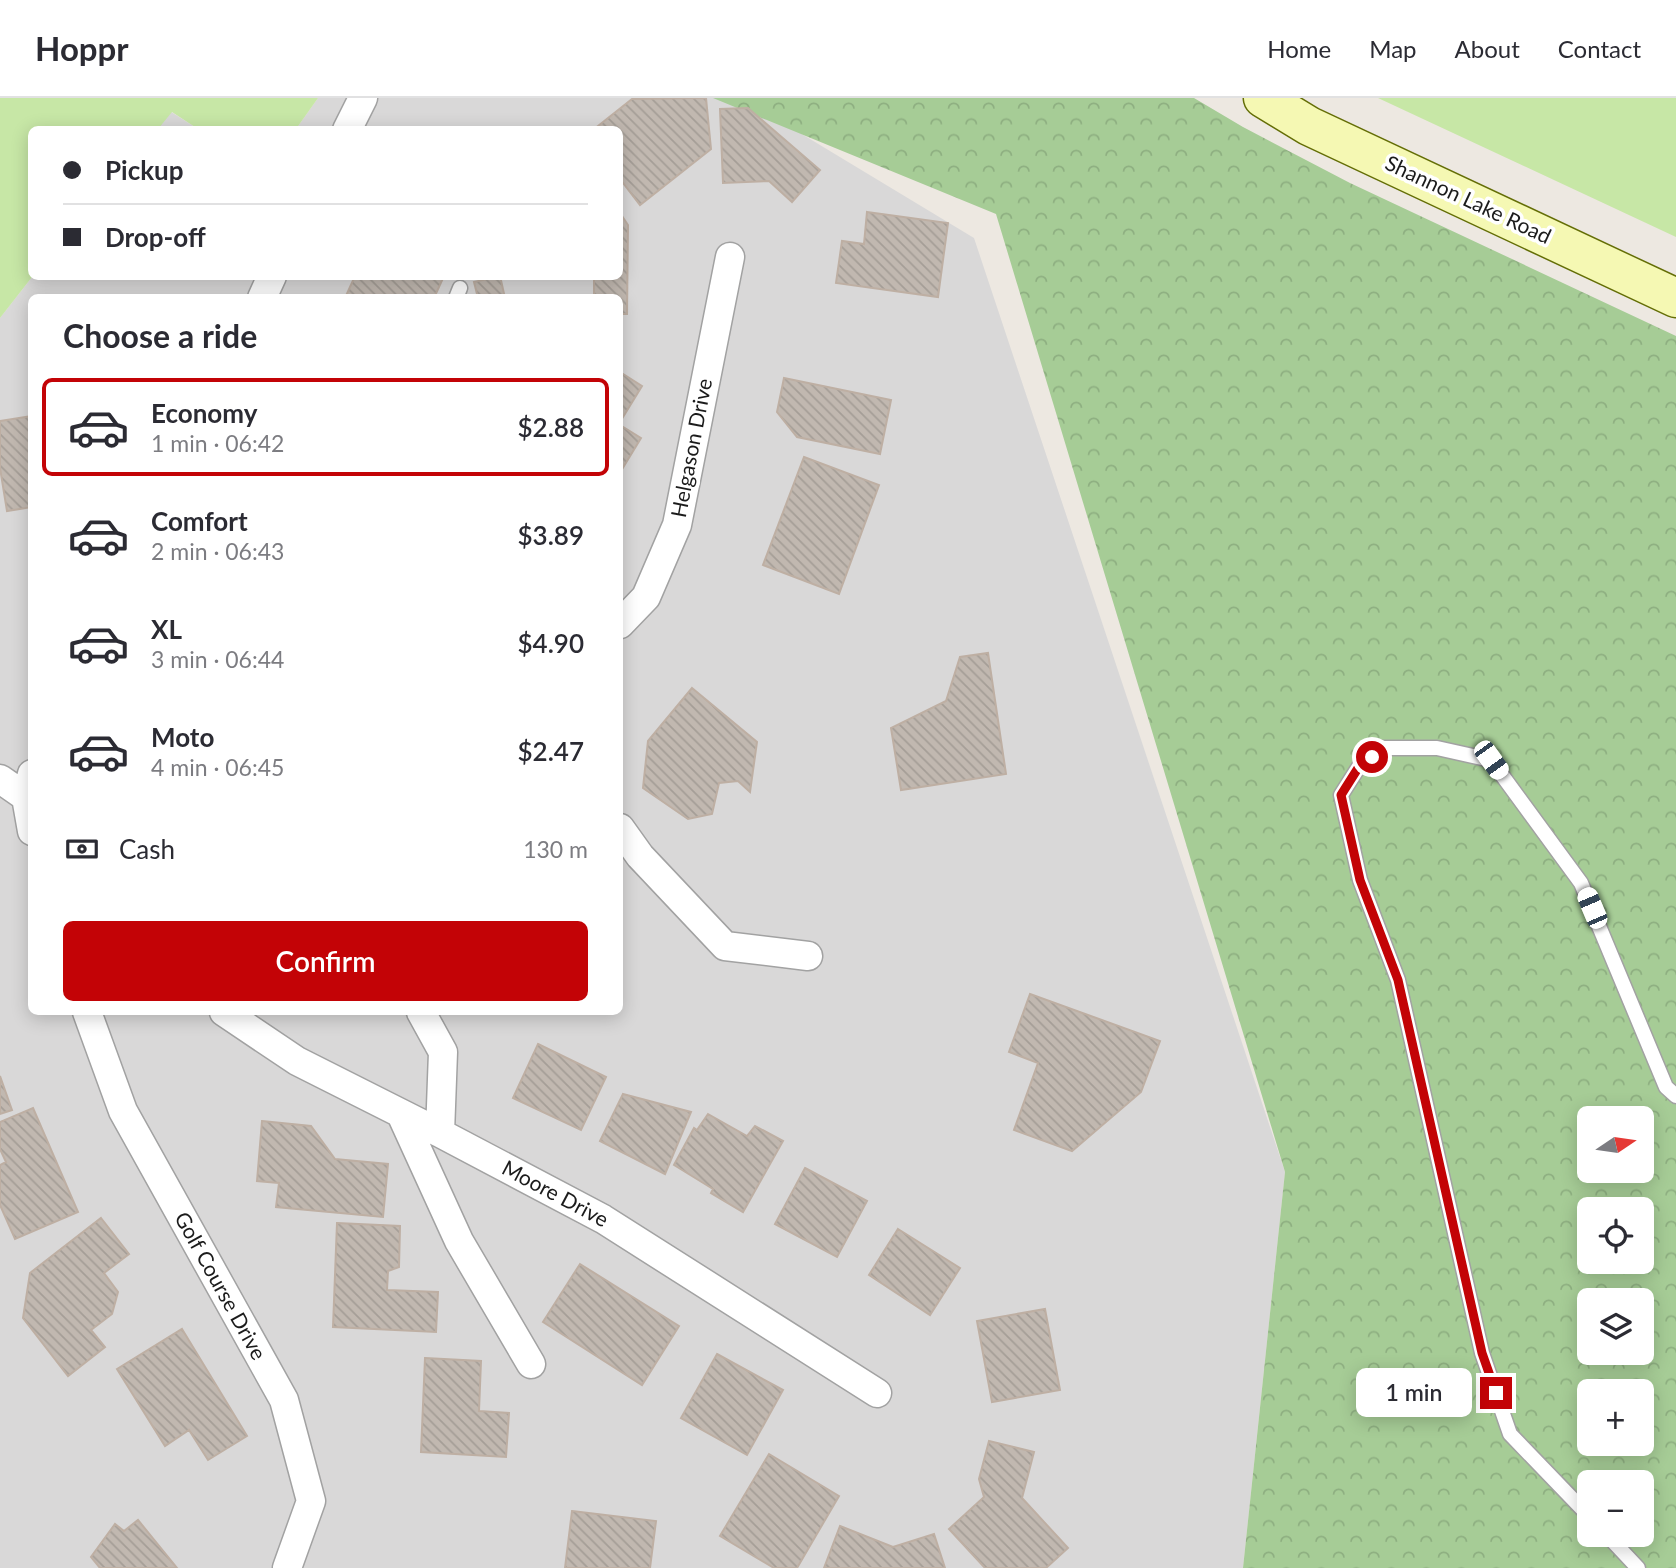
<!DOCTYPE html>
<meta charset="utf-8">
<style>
body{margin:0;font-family:Lato,sans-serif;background:#f7f7f7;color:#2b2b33;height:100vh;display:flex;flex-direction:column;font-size:26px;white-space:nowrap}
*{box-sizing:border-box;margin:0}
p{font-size:23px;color:#7c7c81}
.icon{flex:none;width:38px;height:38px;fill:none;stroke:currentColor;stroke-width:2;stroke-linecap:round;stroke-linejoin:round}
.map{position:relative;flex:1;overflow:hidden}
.drawer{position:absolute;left:28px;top:196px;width:595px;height:721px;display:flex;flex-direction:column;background:#fff;border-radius:10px;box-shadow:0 4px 18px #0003}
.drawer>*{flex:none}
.hud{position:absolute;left:28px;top:28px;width:595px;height:154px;border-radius:10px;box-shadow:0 4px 18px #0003;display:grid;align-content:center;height:154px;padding:0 35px;background:#fff}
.needle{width:46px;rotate:77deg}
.fabs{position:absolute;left:1577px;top:1008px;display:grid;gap:14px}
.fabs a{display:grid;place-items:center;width:77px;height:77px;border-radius:10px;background:#fff;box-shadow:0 4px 18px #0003;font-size:35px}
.end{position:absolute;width:32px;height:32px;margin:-16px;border:9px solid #c30306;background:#fff;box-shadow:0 0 0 4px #fff}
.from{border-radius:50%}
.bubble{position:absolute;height:49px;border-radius:10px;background:#fff;box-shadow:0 4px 18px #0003;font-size:23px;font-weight:600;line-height:49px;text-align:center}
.car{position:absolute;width:21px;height:42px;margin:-21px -10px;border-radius:9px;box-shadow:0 0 5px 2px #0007;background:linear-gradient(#fff 24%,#345 0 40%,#fff 0 76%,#345 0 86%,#fff 0)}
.hud b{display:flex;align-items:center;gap:24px;height:66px;font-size:26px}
.hud b+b{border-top:2px solid #e1e1e2}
.hud i{width:18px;height:18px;background:#2b2b33}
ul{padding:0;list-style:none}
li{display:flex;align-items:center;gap:21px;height:98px;margin:0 14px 10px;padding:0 21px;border:4px solid transparent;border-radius:10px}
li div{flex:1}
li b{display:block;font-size:26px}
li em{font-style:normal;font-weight:600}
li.selected{border-color:#c30306}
li>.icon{width:63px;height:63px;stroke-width:1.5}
h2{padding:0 35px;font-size:32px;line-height:84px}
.pay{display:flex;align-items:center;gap:18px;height:77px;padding:0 35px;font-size:26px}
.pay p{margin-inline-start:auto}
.action{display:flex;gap:14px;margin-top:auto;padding:14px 35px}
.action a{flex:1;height:80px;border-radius:10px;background:#c30306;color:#fff;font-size:28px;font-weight:600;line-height:80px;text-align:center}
header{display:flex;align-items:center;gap:42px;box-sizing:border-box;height:98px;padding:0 35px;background:#fff;border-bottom:2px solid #e1e1e2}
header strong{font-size:33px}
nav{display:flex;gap:38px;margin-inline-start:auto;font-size:24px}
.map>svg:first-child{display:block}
</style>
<header>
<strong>Hoppr</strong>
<nav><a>Home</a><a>Map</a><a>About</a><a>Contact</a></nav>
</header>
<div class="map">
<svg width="1676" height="1470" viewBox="0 0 1676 1470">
<defs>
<pattern id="forest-crowns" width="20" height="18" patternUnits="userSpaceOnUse" patternTransform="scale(1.75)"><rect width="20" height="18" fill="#a6cc96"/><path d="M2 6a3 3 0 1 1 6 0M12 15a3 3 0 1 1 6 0" fill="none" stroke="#8eaf81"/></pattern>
<pattern id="building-back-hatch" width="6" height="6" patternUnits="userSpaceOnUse" patternTransform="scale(1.75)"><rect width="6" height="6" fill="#c1b8b0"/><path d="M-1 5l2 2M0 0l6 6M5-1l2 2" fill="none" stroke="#a59e97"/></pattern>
</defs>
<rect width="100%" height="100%" fill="#ede8e1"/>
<path fill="#d9d8d8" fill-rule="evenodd" d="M 318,0 L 742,0 L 974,140 L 1285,1074 L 1243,1470 L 0,1470 L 0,220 L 32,179 L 620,178 L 620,32 L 296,31 ZM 32,200 L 620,200 L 620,914 L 32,914 Z
M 165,10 L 198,31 L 148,32 Z"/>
<path fill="#c7e7a6" d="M 0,0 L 318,0 L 296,31 L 198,31 L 172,14 L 158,31 L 32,32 L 32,179 L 0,220 Z
M 1378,0 L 1676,0 L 1676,139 Z"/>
<path fill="url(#forest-crowns)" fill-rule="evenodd" d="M 713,0 L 1194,0 L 1243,29 L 1350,85 L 1676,238 L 1676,1470 L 1243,1470 L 1285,1074 L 996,116 ZM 1589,1020 L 1642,1020 L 1642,1073 L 1589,1073 ZM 1589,1111 L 1642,1111 L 1642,1164 L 1589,1164 ZM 1589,1202 L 1642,1202 L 1642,1255 L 1589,1255 ZM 1589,1293 L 1642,1293 L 1642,1346 L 1589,1346 ZM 1589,1384 L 1642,1384 L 1642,1437 L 1589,1437 Z"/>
<path fill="url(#building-back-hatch)" stroke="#beafa3" stroke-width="2" d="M 706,0 L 711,51 L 640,107 L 620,81 L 620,32 L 593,32 L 632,1 Z
M 748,10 L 820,72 L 792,104 L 769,83 L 723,85 L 720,11 Z
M 867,114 L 948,125 L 938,199 L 836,185 L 842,143 L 864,146 Z
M 620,115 L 628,127 L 627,216 L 620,216 L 620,200 L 594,200 L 594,178 L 620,178 Z
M 355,178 L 444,178 L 434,200 L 345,200 Z
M 500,178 L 505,200 L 478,200 L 474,184 Z
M 620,274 L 642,288 L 620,324 Z
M 784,280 L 891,302 L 880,356 L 797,339 L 777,314 Z
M 32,318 L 32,409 L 7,413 L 0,370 L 0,323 Z
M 620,327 L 641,340 L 621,373 L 620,371 Z
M 804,359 L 879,387 L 839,496 L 763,467 Z
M 988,555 L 1006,676 L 901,692 L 891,630 L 946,603 L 960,559 Z
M 692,590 L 757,644 L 750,694 L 738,683 L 719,685 L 712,716 L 688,721 L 643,690 L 648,643 Z
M 1030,896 L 1160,943 L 1141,994 L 1072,1053 L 1014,1032 L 1038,965 L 1009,954 Z
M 538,946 L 606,979 L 581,1032 L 513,1000 Z
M 0,978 L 12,1012 L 0,1016 Z
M 623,996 L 691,1014 L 665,1076 L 600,1043 Z
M 33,1010 L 78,1114 L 15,1141 L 0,1107 L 0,1067 L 6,1064 L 0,1051 L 0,1024 Z
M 708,1016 L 747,1038 L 755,1028 L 783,1043 L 743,1114 L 711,1095 L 713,1091 L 674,1067 L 694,1030 L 697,1032 Z
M 262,1023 L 311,1028 L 335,1061 L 388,1066 L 383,1119 L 276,1109 L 279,1085 L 257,1083 Z
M 805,1070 L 867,1103 L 837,1159 L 775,1126 Z
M 101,1120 L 129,1156 L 104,1175 L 118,1194 L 112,1216 L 91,1232 L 105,1249 L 68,1278 L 23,1220 L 30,1175 Z
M 337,1125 L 400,1128 L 399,1169 L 388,1173 L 387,1192 L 438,1194 L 436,1234 L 333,1229 Z
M 898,1131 L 960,1170 L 930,1217 L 869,1177 Z
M 580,1166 L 679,1228 L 642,1287 L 543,1224 Z
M 1045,1211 L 1060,1292 L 992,1304 L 977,1223 Z
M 182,1231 L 247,1338 L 208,1362 L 189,1332 L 165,1348 L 117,1271 Z
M 717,1256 L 783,1292 L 747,1357 L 681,1320 Z
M 425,1260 L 481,1263 L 479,1313 L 509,1315 L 506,1359 L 421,1354 Z
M 989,1343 L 1034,1354 L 1022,1400 L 1068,1450 L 1046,1470 L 985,1470 L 949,1431 L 984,1399 L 979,1381 Z
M 769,1356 L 839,1398 L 797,1470 L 774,1470 L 720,1438 Z
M 572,1413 L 656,1423 L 650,1470 L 565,1470 Z
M 138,1422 L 177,1470 L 100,1470 L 91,1459 L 115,1426 L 124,1433 Z
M 840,1428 L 893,1449 L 934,1436 L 945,1470 L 824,1470 Z"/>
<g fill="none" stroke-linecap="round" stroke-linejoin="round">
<g stroke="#a2a2a2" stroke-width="17">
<path id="lane" d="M 456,200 L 460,190
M 1589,1418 L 1510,1336 L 1482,1255 L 1398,882 L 1360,782 L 1341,697 L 1360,667 L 1383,650 L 1437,650 L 1491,662 L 1581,785 L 1666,989 L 1676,998
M 1607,1437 L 1638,1470"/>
</g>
<g stroke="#a2a2a2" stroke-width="31">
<path id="street" d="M 347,32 L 363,0
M 262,200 L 272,178
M 620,526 L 646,499 L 677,427 L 730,159
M 32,676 L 26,699 L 32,733
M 0,681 L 26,699 L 32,707
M 620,730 L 640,758 L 725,848 L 808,858
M 87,914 L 123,1013 L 284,1302 L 311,1403 L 287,1470
M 224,914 L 297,963 L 440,1035 L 603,1121 L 877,1295
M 421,914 L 443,954 L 440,1035
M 401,1016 L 459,1143 L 531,1266"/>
</g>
<g stroke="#646e06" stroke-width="41">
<path id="secondary" d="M 1263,0 L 1309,28 L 1676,200"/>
</g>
<use href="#lane" stroke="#fff" stroke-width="14"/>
<use href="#street" stroke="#fff" stroke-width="28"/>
<use href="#secondary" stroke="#f5f8b3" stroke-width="38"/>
</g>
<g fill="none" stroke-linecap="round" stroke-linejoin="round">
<path stroke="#c30306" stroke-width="9" d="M 1372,659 L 1360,667 L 1341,697 L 1360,782 L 1398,882 L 1482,1255 L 1496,1295"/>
</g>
<g text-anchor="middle" stroke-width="7" stroke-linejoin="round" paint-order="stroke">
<g font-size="21" fill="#1b1b1b" stroke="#fff">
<text transform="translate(1468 102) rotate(25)" y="7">Shannon Lake Road</text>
<text transform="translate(692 350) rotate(-79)" y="7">Helgason Drive</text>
<text transform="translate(555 1096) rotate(28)" y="7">Moore Drive</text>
<text transform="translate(220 1188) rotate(61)" y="7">Golf Course Drive</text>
</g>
</g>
</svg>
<div class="fabs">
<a><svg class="needle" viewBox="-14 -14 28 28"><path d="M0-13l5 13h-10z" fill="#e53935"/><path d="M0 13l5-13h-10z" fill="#7c7c81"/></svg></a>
<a><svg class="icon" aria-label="locate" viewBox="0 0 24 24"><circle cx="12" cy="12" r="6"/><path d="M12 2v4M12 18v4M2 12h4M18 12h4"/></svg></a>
<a><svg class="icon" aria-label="layers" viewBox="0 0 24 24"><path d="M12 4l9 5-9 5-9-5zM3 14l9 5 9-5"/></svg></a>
<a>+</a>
<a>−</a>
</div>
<i class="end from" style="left:1372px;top:659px"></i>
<i class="end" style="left:1496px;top:1295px"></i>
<div class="bubble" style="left:1356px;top:1270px;width:116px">1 min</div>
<i class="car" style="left:1491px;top:662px;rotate:144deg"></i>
<i class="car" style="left:1592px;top:810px;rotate:337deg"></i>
<div class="hud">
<b><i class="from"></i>Pickup</b>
<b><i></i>Drop-off</b>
</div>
<section class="drawer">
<h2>Choose a ride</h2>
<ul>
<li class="selected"><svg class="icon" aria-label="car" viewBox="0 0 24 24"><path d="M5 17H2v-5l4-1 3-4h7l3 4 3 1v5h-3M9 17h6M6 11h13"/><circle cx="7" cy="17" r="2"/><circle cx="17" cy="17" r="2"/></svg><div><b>Economy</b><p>1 min · 06:42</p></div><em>$2.88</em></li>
<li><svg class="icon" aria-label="car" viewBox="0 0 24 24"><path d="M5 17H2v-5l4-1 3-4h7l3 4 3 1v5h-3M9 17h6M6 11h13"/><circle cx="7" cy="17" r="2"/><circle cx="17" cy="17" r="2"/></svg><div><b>Comfort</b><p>2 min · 06:43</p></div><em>$3.89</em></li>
<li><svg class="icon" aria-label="car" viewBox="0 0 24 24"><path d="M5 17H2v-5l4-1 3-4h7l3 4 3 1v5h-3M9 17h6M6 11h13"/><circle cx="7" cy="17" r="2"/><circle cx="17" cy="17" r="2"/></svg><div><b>XL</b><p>3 min · 06:44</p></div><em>$4.90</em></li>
<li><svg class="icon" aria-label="car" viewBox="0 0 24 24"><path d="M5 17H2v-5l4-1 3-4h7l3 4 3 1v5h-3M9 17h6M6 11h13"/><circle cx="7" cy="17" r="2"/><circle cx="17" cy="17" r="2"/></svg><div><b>Moto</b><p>4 min · 06:45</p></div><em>$2.47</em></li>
</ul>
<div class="pay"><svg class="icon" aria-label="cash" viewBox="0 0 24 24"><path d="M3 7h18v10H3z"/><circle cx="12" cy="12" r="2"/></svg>Cash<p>130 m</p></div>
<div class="action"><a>Confirm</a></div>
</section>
</div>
